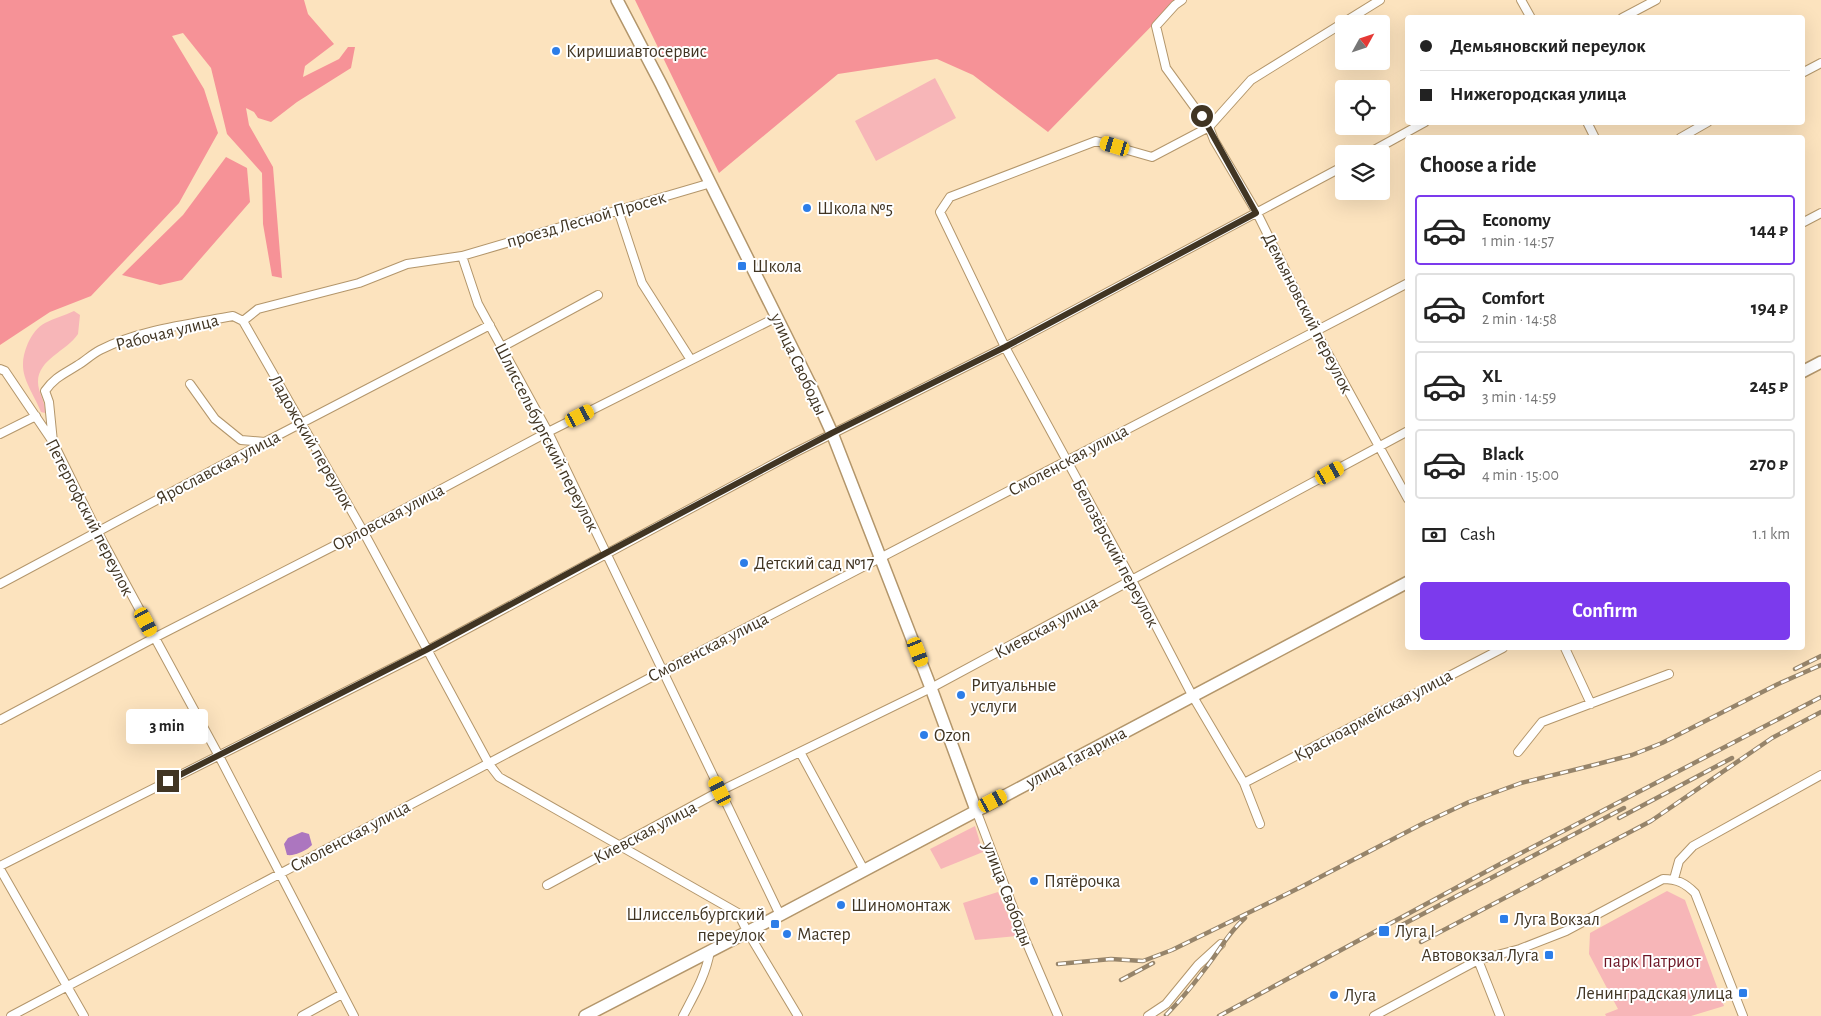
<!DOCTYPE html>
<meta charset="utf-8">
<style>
body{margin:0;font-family:"Alegreya Sans",sans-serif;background:#f2f2f2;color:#222;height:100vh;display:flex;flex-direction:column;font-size:19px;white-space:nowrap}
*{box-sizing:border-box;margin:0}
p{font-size:16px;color:#767676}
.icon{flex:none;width:28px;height:28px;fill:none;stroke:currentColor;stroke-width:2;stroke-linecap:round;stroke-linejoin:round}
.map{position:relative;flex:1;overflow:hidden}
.drawer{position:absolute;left:1405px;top:135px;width:400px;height:515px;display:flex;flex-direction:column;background:#fff;border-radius:5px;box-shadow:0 5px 20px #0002}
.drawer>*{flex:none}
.hud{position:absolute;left:1405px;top:15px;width:400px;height:110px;border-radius:5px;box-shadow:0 5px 20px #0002;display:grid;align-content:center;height:110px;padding:0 15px;background:#fff}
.needle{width:32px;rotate:50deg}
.tools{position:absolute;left:1335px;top:15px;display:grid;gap:10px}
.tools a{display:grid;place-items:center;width:55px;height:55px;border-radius:5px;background:#fff;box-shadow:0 5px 20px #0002;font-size:25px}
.end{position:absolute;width:22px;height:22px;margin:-11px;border:6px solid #413523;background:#fff;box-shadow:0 0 0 2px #fff}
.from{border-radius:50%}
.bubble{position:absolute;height:35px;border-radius:5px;background:#fff;box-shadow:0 5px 20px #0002;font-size:16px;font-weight:700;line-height:35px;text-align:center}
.car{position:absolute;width:15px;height:30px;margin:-15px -8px;border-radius:6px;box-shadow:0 0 4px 1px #0007;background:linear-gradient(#f5c518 24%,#345 0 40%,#f5c518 0 76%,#345 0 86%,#f5c518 0)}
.hud b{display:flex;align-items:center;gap:18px;height:48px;font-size:19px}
.hud b+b{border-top:1px solid #e0e0e0}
.hud i{width:12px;height:12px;background:#222}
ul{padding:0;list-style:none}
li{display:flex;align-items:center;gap:15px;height:70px;margin:0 10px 8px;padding:0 5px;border:2px solid #e0e0e0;border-radius:5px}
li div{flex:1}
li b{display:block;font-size:19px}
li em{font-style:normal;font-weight:700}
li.on{border-color:#7c3aed}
li>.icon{width:45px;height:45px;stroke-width:1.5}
h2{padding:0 15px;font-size:22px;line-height:60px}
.pay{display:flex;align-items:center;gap:12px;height:55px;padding:0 15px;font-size:19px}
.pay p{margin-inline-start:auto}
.button{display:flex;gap:10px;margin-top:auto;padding:10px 15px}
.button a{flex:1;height:58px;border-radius:5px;background:#7c3aed;color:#fff;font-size:20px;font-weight:700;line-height:58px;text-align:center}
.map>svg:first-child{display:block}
</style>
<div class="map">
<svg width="1821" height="1016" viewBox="0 0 1821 1016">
<rect width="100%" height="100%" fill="#fce3be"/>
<path fill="#f7b6b8" d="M 935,78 L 956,118 L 876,161 L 855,121 Z
M 74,311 L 80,315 L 78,334 C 67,351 38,359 38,382 C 38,393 46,402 45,413 L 41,412 C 30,385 15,373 28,343 C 32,335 37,327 45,323 C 54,318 64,316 74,311 Z
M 975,826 L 983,852 L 941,869 L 930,849 Z
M 1667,891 L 1685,900 L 1724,1006 L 1691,1016 L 1606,1016 L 1605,1014 L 1618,1009 L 1589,954 L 1590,933 Z
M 998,892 L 1017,936 L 975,940 L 963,903 Z"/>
<path fill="#f69297" d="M 0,0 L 304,0 L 308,14 L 334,44 L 305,66 L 303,77 L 339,59 L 348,47 L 355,47 L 351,68 L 297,102 L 271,122 L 258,118 L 254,112 L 246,108 L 249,125 L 273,167 L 282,278 L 272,276 L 263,224 L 262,173 L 227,134 L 211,68 L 183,33 L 172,36 L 204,89 L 218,133 L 179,203 L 91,296 L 50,312 L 0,345 Z
M 635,0 L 1177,0 L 1048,132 L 973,75 L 937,59 L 838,74 L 719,173 Z
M 226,157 L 247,168 L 250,202 L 182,280 L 160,285 L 122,275 L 183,215 Z"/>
<path fill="#ac76bf" d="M 302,832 L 309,834 L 312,845 C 306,851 295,856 287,855 L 284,844 L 288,838 Z"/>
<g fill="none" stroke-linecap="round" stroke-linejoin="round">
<g stroke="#b3966b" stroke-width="10">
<path id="street" d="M 1182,0 L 1175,5 L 1156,26 L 1166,68 L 1209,127 L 1214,140 L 1257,213 L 1316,332 L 1408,499
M 1521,0 L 1531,18
M 1622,18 L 1656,0
M 1802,73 L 1821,63
M 1587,122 L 1595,138
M 1680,138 L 1708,122
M 1367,154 L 1425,122
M 618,210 L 642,283 L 691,360
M 1802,223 L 1821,213
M 462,256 L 478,304 L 548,432 L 780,915
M 243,321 L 363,531 L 489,764 L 499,777 L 738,913 L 747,931 L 798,1016
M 502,347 L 598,295
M 0,369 L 5,371 L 53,442 L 97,531 L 219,756 L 354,1016
M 190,384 L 215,419 L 241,440 L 265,442
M 0,434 L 36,416
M 53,442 L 49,402 L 45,391 C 55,377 64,374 78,365 C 85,361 92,354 100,350 C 138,330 190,324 233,316 L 243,321 L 258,309 L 359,283 L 407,264 L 462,256 L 711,183
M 0,584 L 265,442 L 490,325
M 1565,648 L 1591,704
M 0,720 L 154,638 L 363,531 L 548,432 L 777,317
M 800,752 L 864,870
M 1518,752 L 1542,722 L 1669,674
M 1244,783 L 1503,648
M 976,810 L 1025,939 L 1058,1016
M 1260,824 L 1244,783 L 1192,695 L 1132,580 L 1005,347 L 940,212 L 950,197 L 1096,141 L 1152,157 L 1209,127 L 1251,80 L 1380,0
M 0,866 L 426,651 L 792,454 L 1005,347 L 1344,166
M 0,869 L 84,1016
M 1674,879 L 1679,861 L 1693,846 L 1821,775
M 547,885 L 720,791 L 931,688 L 1408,431
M 1478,960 L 1500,1016
M 11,1016 L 663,671 L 1408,283
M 302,1016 L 342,994
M 683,1016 C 694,995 706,975 710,951
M 1148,1016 L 1166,1004 L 1198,965 L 1221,944
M 1374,1016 L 1478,960 L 1520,949 L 1566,931 L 1663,879 C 1677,879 1685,883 1695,893 L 1743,1016"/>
</g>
<g stroke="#b3966b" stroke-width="14">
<path id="secondary" d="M 617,0 L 661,84 L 809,382 L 832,433 L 931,688 L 976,810
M 1802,372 L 1821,362
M 585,1016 L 780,915 L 1408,582"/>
</g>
<use href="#street" stroke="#fff" stroke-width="8"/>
<use href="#secondary" stroke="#fff" stroke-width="11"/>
<g stroke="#96846a" stroke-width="4.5">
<path id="rail" d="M 1795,669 L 1821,656
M 1619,818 L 1732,758
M 1398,927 L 1624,808
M 1421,942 L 1651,821 L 1772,738 L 1821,712
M 1058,964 L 1111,959 L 1143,961 L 1172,950 L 1301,887 L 1422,824 L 1469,802 L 1521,783 L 1594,765 L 1632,755 L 1662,743 L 1778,684 L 1821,665
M 1121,980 L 1153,963
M 1166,1015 C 1183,998 1197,980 1211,961 C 1222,946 1230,931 1245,918
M 1219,1016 L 1502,863 L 1821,697"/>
</g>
<use href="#rail" stroke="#fff" stroke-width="2.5" stroke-dasharray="8" stroke-linecap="butt"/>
</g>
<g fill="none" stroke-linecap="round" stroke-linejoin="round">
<path stroke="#413523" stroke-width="6" d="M 168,781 L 426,650 L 606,553 L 832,433 L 1005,347 L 1256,213 L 1202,116"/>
</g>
<g fill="#2c7de8" stroke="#fff" stroke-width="2">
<circle cx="556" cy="51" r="5"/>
<circle cx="807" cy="208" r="5"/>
<rect x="737" y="261" width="10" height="10" rx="2.5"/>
<circle cx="744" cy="563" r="5"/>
<circle cx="961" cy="695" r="5"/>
<circle cx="924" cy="735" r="5"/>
<circle cx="1034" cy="881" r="5"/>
<circle cx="841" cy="905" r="5"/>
<rect x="1499" y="914" width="10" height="10" rx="2.5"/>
<rect x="770" y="919" width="10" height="10" rx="2.5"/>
<rect x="1378" y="925" width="12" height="12" rx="2.5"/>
<circle cx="787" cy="934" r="5"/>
<rect x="1544" y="950" width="10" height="10" rx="2.5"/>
<rect x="1738" y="988" width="10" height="10" rx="2.5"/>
<circle cx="1334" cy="995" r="5"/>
</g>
<g text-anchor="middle" stroke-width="4" stroke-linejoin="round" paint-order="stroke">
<g font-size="18" fill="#413523" stroke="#fff" text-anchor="start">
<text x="566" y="57">Киришиавтосервис</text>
<text x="817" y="214">Школа №5</text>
<text x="752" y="272">Школа</text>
<text x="754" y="569">Детский сад №17</text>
<text x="971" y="691">Ритуальные<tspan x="971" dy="21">услуги</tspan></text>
<text x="934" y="741">Ozon</text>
<text x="1044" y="887">Пятёрочка</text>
<text x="851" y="911">Шиномонтаж</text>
<text x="765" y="920" text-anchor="end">Шлиссельбургский<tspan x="765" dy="21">переулок</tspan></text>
<text x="1514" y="925">Луга Вокзал</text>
<text x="1395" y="937">Луга I</text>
<text x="797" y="940">Мастер</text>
<text x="1539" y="961" text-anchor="end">Автовокзал Луга</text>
<text x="1733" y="999" text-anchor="end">Ленинградская улица</text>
<text x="1344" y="1001">Луга</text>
</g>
<g font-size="18" fill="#413523" stroke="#fff">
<text transform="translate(586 219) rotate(-16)" y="6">проезд Лесной Просек</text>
<text transform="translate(1308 313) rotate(63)" y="6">Демьяновский переулок</text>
<text transform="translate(167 332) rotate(-14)" y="6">Рабочая улица</text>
<text transform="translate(799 364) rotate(65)" y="6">улица Свободы</text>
<text transform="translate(547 437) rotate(63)" y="6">Шлиссельбургский переулок</text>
<text transform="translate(312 442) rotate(60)" y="6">Ладожский переулок</text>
<text transform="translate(1068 460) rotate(-28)" y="6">Смоленская улица</text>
<text transform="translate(218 467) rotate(-28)" y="6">Ярославская улица</text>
<text transform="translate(90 517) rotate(63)" y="6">Петергофский переулок</text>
<text transform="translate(388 517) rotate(-28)" y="6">Орловская улица</text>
<text transform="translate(1116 553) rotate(62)" y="6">Белозёрский переулок</text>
<text transform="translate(1046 627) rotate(-28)" y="6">Киевская улица</text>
<text transform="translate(708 647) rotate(-27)" y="6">Смоленская улица</text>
<text transform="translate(1373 715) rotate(-28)" y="6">Красноармейская улица</text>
<text transform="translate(1076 757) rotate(-28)" y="6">улица Гагарина</text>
<text transform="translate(645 832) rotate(-28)" y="6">Киевская улица</text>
<text transform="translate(350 836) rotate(-28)" y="6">Смоленская улица</text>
<text transform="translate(1008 894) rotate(69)" y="6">улица Свободы</text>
</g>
<g font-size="18" fill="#6c1423" stroke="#fff">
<text x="1652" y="967">парк Патриот</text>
</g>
</g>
</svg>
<div class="tools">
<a><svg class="needle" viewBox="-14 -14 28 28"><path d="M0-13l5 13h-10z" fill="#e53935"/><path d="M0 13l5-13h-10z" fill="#767676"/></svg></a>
<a><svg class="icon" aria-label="locate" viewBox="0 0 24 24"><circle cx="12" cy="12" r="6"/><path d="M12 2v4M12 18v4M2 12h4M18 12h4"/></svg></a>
<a><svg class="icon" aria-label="layers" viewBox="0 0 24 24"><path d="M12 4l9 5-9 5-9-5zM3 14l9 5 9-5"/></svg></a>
</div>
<i class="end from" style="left:1202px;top:116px"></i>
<i class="end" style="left:168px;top:781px"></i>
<div class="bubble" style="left:126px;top:709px;width:82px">3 min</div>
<i class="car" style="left:1115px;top:146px;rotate:287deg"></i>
<i class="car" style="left:580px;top:416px;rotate:63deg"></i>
<i class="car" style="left:1330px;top:473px;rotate:61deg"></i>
<i class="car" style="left:146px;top:622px;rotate:152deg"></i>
<i class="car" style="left:918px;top:652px;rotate:159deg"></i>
<i class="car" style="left:720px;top:791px;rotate:334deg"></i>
<i class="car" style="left:993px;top:801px;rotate:62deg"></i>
<div class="hud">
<b><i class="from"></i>Демьяновский переулок</b>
<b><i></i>Нижегородская улица</b>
</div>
<section class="drawer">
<h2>Choose a ride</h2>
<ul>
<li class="on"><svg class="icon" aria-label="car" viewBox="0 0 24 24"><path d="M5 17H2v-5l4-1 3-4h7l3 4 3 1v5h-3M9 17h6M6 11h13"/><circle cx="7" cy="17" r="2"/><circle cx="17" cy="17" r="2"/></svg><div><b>Economy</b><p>1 min · 14:57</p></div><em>144 ₽</em></li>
<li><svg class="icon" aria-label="car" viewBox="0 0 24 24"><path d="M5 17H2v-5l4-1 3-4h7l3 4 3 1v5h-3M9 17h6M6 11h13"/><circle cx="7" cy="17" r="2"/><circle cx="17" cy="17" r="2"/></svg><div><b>Comfort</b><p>2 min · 14:58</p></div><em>194 ₽</em></li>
<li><svg class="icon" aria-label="car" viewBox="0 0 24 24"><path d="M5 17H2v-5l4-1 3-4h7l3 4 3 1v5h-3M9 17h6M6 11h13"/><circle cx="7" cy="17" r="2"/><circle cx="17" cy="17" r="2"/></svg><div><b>XL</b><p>3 min · 14:59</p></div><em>245 ₽</em></li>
<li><svg class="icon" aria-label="car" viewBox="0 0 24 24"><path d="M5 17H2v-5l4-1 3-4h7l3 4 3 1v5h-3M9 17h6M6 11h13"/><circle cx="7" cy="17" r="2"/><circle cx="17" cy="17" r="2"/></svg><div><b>Black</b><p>4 min · 15:00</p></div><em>270 ₽</em></li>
</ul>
<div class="pay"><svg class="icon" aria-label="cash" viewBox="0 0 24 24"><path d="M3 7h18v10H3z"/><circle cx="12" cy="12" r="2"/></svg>Cash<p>1.1 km</p></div>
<div class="button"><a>Confirm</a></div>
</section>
</div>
